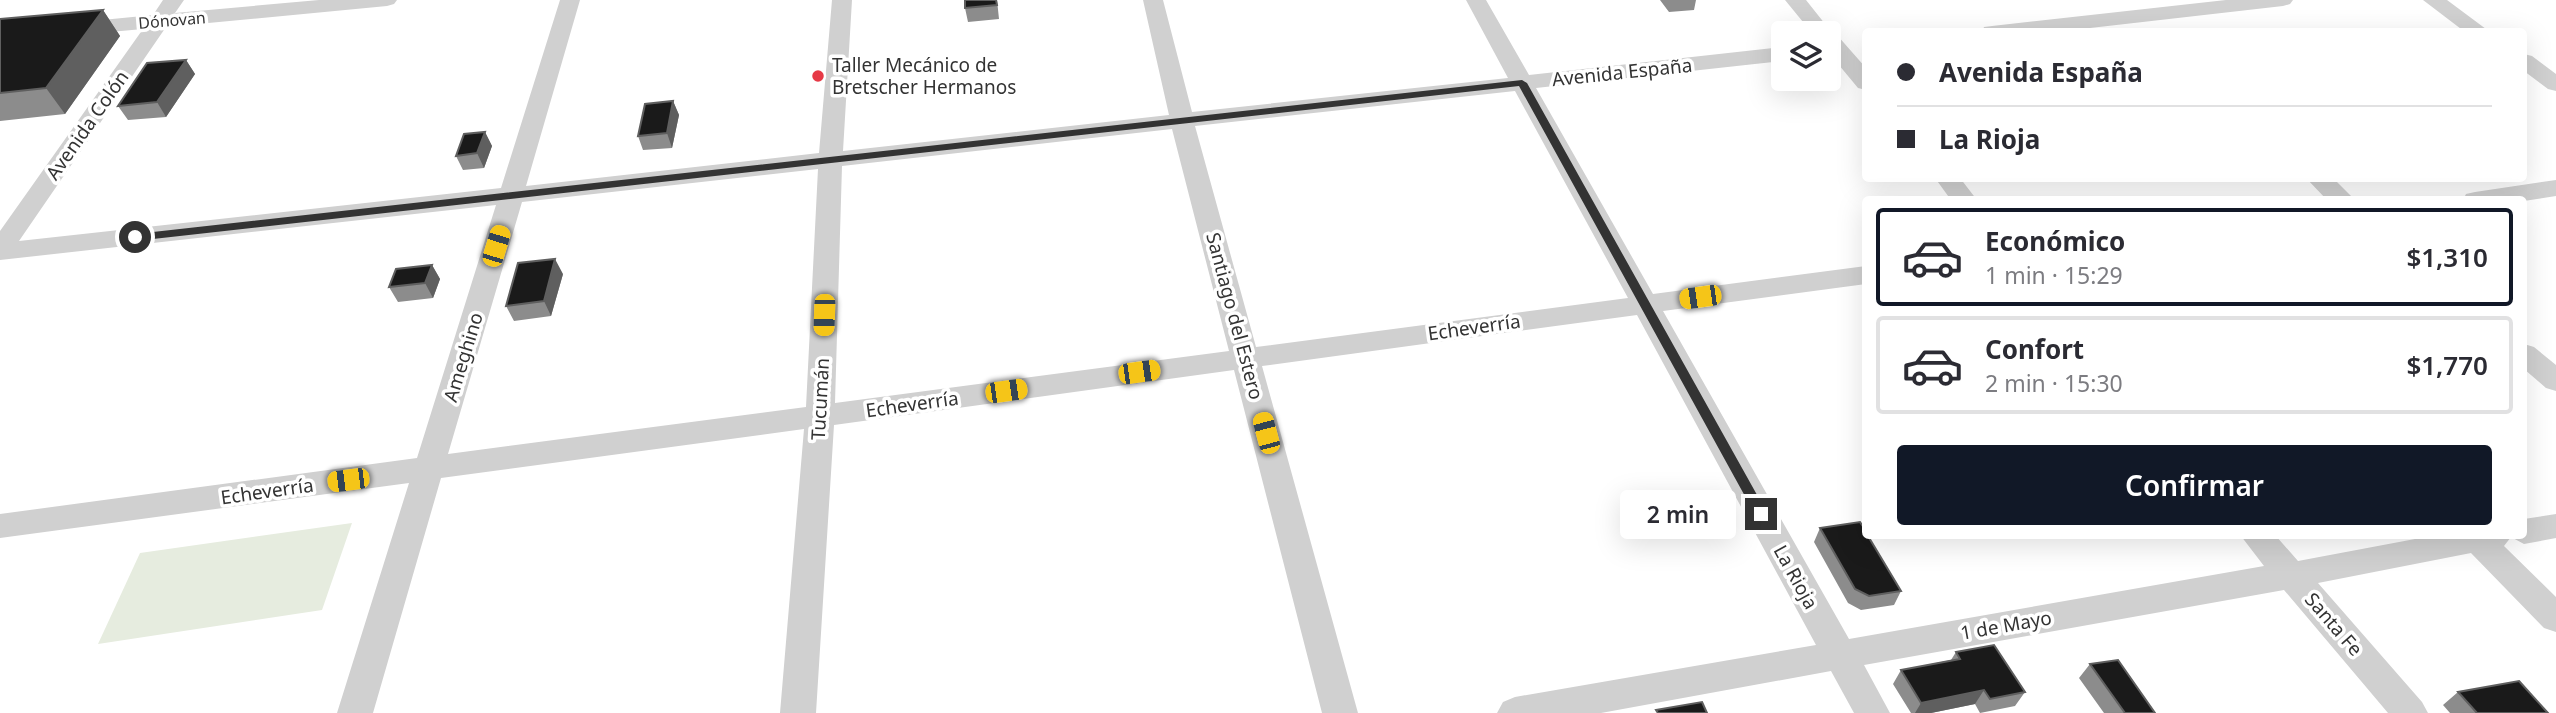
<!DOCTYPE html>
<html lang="es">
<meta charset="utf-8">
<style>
body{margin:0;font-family:"Noto Sans",sans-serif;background:#f2f2f3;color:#2b2b33;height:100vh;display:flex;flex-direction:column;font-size:26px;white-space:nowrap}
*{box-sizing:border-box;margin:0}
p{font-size:23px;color:#7c7c81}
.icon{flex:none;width:38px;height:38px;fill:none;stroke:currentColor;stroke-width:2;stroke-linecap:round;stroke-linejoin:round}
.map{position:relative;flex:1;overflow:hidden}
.drawer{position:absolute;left:1862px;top:196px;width:665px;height:343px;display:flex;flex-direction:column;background:#fff;border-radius:7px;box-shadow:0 7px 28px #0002}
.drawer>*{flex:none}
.top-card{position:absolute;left:1862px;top:28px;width:665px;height:154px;border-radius:7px;box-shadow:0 7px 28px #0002;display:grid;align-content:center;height:154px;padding:0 35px;background:#fff}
.buttons{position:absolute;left:1771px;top:21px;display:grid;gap:14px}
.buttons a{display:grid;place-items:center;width:70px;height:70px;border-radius:7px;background:#fff;box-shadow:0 7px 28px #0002;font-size:35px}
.end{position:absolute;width:32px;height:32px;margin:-16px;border:9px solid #333;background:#fff;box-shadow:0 0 0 4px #fff}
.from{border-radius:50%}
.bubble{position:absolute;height:49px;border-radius:7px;background:#fff;box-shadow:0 7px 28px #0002;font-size:23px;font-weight:600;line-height:49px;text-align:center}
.car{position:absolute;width:21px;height:42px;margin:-21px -10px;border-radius:9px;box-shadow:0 0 5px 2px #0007;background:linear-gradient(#f5c518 24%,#345 0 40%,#f5c518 0 76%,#345 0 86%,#f5c518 0)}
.top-card b{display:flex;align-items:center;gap:24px;height:66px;font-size:26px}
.top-card b+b{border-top:2px solid #e1e1e2}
.top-card i{width:18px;height:18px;background:#2b2b33}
ul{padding:12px 0 0;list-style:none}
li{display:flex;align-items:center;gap:21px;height:98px;margin:0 14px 10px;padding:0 21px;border:4px solid #e1e1e2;border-radius:7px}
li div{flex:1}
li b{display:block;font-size:26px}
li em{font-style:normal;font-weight:600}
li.on{border-color:#111827}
li>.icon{width:63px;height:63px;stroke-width:1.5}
.cta{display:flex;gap:14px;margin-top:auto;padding:14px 35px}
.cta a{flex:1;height:80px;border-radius:7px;background:#111827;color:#fff;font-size:28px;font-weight:600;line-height:80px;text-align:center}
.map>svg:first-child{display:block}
</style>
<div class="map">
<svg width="2556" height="713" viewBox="0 0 2556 713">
<rect width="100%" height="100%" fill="#fff"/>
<path fill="#e6ecdf" d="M 352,523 L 322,610 L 98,644 L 140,553 Z"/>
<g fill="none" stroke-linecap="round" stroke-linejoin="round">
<path fill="#d0d0d0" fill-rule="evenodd" d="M 163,0 L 184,0 L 175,13 L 319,0 L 397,0 L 394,4 L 387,6 L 166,27 L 19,241 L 501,188 L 560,0 L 580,0 L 526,186 L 819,153 L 832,0 L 852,0 L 843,151 L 1169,115 L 1143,0 L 1163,0 L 1192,112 L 1508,78 L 1466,0 L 1486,0 L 1529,75 L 1783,47 L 1783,61 L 1536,88 L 1653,294 L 1866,266 L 1866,284 L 1663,311 L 1849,639 L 2264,566 L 2241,536 L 2276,536 L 2298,561 L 2431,536 L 2524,536 L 2524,519 L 2556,514 L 2556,538 L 2524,544 L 2511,537 L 2504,546 L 2556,597 L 2556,632 L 2544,628 L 2471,553 L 2318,583 L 2422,702 L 2428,713 L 2388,713 L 2284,590 L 1864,665 L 1890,713 L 1854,713 L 1831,671 L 1601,713 L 1497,713 L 1503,702 L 1515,697 L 1816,645 L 1637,315 L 1262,366 L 1358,713 L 1322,713 L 1234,370 L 834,425 L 816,713 L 780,713 L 804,429 L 441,478 L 373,713 L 337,713 L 409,483 L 0,538 L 0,514 L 417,458 L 496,205 L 0,260 L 0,231 L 143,29 L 0,42 L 0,30 L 153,15 ZM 1515,91 L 1628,298 L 1256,347 L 1195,126 ZM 1172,129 L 1229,351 L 835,403 L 842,166 ZM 818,169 L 806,407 L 448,454 L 522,202 Z
M 1785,0 L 1806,0 L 1833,34 L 1837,35 L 1866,68 L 1866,90 L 1858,88 L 1829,53 L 1829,33 L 1812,33 Z
M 2226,0 L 2293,0 L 2290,4 L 2283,6 L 2055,32 L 1982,32 L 1984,27 L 1992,26 Z
M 2423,0 L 2447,0 L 2490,32 L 2465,32 Z
M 2524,54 L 2532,56 L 2556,74 L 2556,91 L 2548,89 L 2524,71 Z
M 1935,178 L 1960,178 L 1977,200 L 1951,200 Z
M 2306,178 L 2333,178 L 2355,200 L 2327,200 Z
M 2556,180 L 2556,196 L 2524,201 L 2463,200 L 2466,194 L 2475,192 Z
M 2524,344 L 2534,347 L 2556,365 L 2556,391 L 2546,388 L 2524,369 Z"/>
</g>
<path fill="#8c8c8c" d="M 997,0 L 999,19 L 968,22 L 965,8 Z
M 1660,0 L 1696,0 L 1694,10 L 1669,12 Z
M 103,10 L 120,36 L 65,114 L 0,121 L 0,19 Z
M 186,60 L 195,74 L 166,117 L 128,120 L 118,106 Z
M 673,101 L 679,115 L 672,148 L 643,150 L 638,136 Z
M 485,132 L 492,146 L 484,168 L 463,170 L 456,156 Z
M 432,265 L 440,279 L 433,298 L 398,302 L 389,287 Z
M 563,274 L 551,316 L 514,321 L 506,306 Z
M 1820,528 L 1901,591 L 1894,605 L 1861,610 L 1848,603 L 1814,542 Z
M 1956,652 L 2025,692 L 2015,706 L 1980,713 L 1975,704 L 1931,713 L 1911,713 L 1893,684 L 1901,670 L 1951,660 Z
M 2090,664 L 2155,713 L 2104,713 L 2079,678 Z
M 2458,692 L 2548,713 L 2450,713 L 2443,705 Z"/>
<path fill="#5f5f5f" d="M 103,10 L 120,36 L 65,114 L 46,88 Z
M 186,60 L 195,74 L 166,117 L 157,102 Z
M 673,101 L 679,115 L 672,148 L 667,133 Z
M 485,132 L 492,146 L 484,168 L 477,153 Z
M 555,259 L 563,274 L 551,316 L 544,301 Z
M 432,265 L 440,279 L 433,298 L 425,283 Z
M 1984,690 L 1975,704 L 1931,713 L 1915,713 L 1921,703 Z"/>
<path fill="#1a1a1a" stroke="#5f5f5f" stroke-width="2" d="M 965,0 L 996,0 L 997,5 L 965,8 Z
M 103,10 L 46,88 L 0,93 L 0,19 Z
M 186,60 L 157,102 L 118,106 L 147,63 Z
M 673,101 L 667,133 L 638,136 L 645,104 Z
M 485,132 L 477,153 L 456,156 L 464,134 Z
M 555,259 L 544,301 L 506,306 L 518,263 Z
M 432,265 L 425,283 L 389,287 L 396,269 Z
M 1860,522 L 1866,531 L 1866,536 L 1868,536 L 1901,591 L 1869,596 L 1855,589 L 1820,528 Z
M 1994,645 L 2025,692 L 1990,699 L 1984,690 L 1921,703 L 1901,670 L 1960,659 L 1956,652 Z
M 2118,660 L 2155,713 L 2125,713 L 2090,664 Z
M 2519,681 L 2548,713 L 2477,713 L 2458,692 Z
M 1702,702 L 1707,713 L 1658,713 L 1656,710 Z"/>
<path fill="#333" d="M 1522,80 L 1527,83 L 1766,511 L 1766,518 L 1757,518 L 1519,86 L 135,241 L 129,237 L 135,234 Z"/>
<circle fill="#e63946" stroke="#fff" stroke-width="2.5" cx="818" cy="76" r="7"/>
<g text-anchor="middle" stroke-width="7" stroke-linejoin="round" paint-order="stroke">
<g font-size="16" fill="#333" stroke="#fff">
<text transform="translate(172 20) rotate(-5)" y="6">Dónovan</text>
</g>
<g font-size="19" fill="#333" stroke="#fff" text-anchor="start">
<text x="832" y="72">Taller Mecánico de<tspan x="832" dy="22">Bretscher Hermanos</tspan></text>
</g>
<g font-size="19" fill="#333" stroke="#fff">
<text transform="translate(1622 72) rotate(-6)" y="7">Avenida España</text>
<text transform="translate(87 125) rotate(-55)" y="7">Avenida Colón</text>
<text transform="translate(1235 316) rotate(75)" y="7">Santiago del Estero</text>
<text transform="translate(1474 327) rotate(-8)" y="7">Echeverría</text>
<text transform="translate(463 357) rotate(-73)" y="7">Ameghino</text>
<text transform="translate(820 399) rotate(-87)" y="7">Tucumán</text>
<text transform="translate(912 404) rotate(-8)" y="7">Echeverría</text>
<text transform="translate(267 491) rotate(-8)" y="7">Echeverría</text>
<text transform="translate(1796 577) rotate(61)" y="7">La Rioja</text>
<text transform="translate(2334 624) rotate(49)" y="7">Santa Fe</text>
<text transform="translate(2006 625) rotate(-10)" y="7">1 de Mayo</text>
</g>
</g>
</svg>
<div class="buttons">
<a><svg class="icon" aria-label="layers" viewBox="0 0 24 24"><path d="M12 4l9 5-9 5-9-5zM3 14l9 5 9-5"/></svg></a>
</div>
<i class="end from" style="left:135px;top:237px"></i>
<i class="end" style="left:1761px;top:514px"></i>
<div class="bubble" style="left:1620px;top:490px;width:116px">2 min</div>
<i class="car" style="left:496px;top:246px;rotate:17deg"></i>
<i class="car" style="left:1700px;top:297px;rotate:262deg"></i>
<i class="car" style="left:824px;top:315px;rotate:182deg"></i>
<i class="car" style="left:1139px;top:372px;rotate:82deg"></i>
<i class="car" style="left:1006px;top:391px;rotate:82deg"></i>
<i class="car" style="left:1266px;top:433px;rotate:345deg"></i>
<i class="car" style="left:348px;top:480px;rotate:263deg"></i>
<div class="top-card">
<b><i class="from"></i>Avenida España</b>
<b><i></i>La Rioja</b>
</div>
<section class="drawer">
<ul>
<li class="on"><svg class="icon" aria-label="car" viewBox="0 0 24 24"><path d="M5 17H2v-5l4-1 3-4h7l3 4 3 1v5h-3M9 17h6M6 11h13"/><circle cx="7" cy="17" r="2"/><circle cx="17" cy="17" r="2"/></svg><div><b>Económico</b><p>1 min · 15:29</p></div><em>$1,310</em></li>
<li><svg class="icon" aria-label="car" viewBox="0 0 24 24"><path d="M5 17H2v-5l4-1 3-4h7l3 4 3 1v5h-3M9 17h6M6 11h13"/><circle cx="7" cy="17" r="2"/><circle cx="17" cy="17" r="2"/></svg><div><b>Confort</b><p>2 min · 15:30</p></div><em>$1,770</em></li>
</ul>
<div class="cta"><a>Confirmar</a></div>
</section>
</div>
